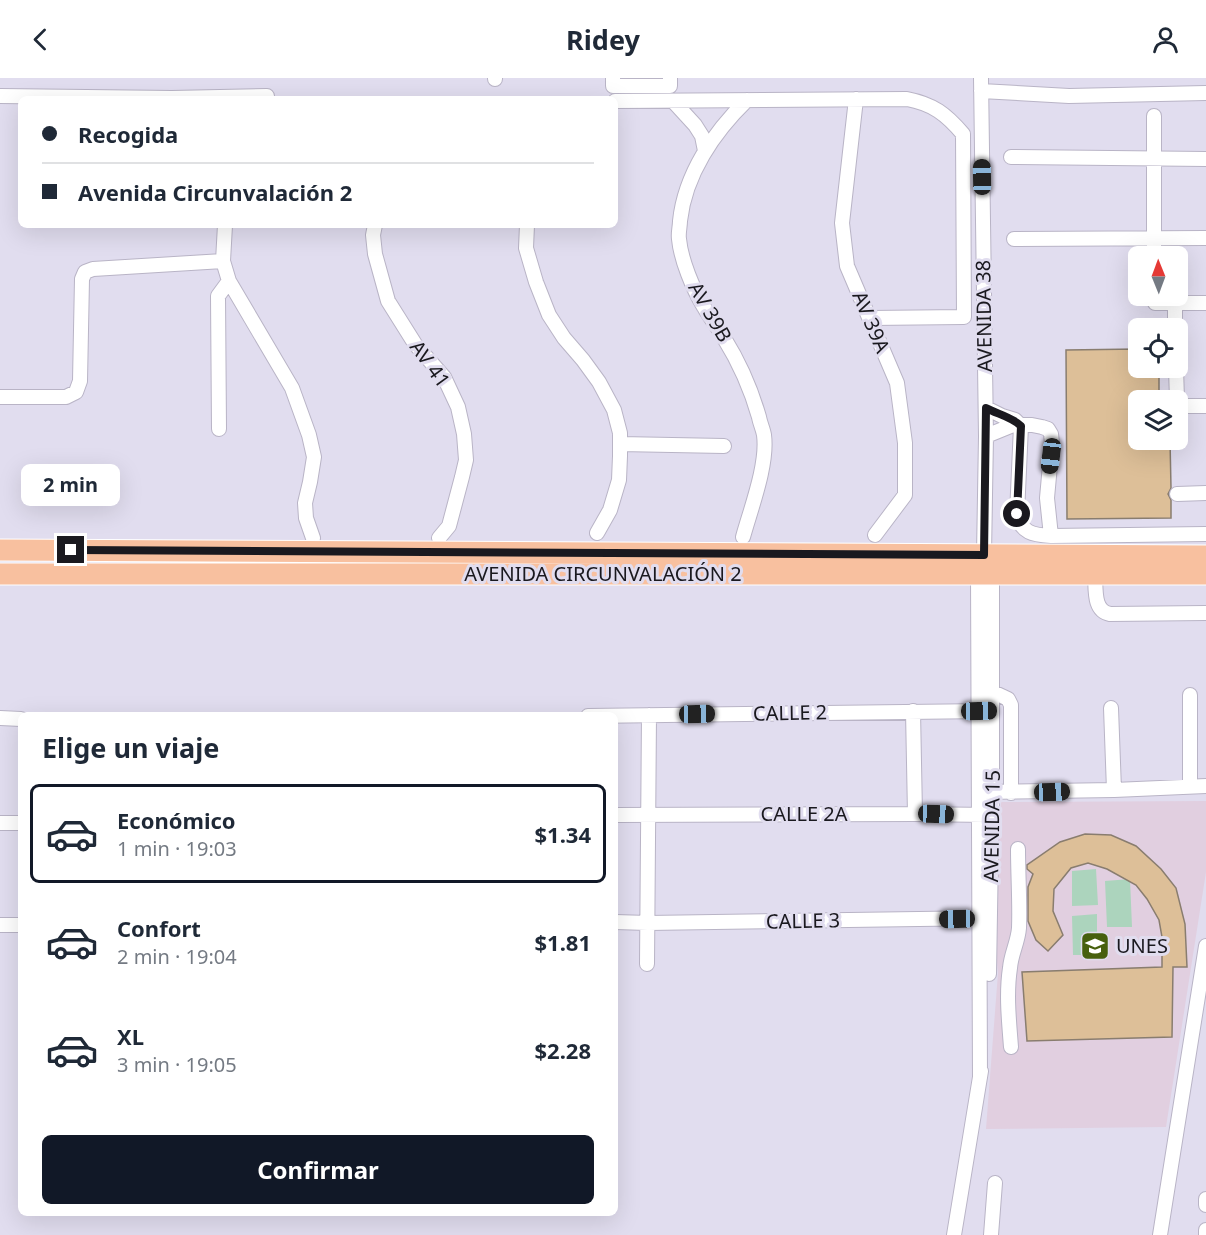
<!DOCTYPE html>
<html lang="es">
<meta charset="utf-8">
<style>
body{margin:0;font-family:"Noto Sans",sans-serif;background:#f2f2f3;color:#1f2937;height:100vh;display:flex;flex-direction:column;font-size:22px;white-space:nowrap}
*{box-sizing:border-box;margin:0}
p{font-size:20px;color:#747a83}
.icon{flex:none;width:33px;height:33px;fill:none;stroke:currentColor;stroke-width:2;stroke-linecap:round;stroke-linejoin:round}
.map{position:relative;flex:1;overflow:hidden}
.drawer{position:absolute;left:18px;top:634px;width:600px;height:504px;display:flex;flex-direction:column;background:#fff;border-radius:9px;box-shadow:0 6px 24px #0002}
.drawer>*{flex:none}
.hud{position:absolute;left:18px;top:18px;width:600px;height:132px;border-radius:9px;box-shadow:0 6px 24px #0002;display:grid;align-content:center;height:132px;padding:0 24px;background:#fff}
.needle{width:39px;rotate:359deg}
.controls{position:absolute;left:1128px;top:168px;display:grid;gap:12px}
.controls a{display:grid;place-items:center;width:60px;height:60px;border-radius:9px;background:#fff;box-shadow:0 6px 24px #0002;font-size:30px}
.end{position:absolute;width:27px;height:27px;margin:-14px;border:8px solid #1a191f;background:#fff;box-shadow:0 0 0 3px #fff}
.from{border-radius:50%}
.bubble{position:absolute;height:42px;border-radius:9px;background:#fff;box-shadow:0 6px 24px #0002;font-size:20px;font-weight:700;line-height:42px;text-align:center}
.car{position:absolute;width:18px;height:36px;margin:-18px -9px;border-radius:8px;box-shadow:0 0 4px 2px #0007;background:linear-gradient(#222 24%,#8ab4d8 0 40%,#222 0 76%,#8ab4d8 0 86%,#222 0)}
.hud b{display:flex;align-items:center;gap:21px;height:57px;font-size:22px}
.hud b+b{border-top:2px solid #e0e1e3}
.hud i{width:15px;height:15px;background:#1f2937}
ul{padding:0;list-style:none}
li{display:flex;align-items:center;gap:18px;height:99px;margin:0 12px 9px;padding:0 12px;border:3px solid transparent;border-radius:9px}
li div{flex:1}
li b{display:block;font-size:22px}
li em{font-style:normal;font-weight:700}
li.active{border-color:#111827}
li>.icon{width:54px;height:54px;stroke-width:1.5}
h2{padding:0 24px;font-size:27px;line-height:72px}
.primary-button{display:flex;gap:12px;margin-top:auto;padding:12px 24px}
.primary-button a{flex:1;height:69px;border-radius:9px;background:#111827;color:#fff;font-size:24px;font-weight:700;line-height:69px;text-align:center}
header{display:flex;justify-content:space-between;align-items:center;height:78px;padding:0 24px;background:#fff;font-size:27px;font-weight:700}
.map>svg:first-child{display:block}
</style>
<header><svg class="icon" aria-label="back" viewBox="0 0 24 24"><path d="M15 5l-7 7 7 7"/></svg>Ridey<svg class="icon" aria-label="person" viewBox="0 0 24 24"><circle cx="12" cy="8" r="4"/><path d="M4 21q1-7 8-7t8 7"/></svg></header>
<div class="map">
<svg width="1206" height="1157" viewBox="0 0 1206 1157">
<rect width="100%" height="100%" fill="#e1ddef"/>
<path fill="#e1cfe0" d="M 1206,723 L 1206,794 L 1166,1049 L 986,1051 L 998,895 L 993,840 L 1001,724 Z"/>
<path fill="#acd4bd" d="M 1096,791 L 1098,827 L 1072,828 L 1072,793 Z
M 1130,801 L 1132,849 L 1107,849 L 1105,803 Z
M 1097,836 L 1097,877 L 1073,877 L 1072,838 Z"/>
<path fill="#ddbf98" stroke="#897d6f" stroke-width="1.5" d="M 1138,271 L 1138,290 L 1159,290 L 1159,322 L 1138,322 L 1138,362 L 1170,362 L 1171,410 L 1168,416 L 1171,422 L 1171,440 L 1067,441 L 1066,272 Z
M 1085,756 L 1111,757 L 1136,768 L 1161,791 L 1176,810 L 1185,846 L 1187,889 L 1173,889 L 1172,959 L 1027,963 L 1022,894 L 1162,889 L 1162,859 L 1159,842 L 1147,821 L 1136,807 L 1107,791 L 1088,785 L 1071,790 L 1054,811 L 1053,833 L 1063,857 L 1048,873 L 1036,862 L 1028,843 L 1028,809 L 1033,796 L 1027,791 L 1027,787 L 1060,764 Z"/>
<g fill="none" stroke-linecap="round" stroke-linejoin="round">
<g stroke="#b9b4c6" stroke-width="16">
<path id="minor" d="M 495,0 L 495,1
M 613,0 L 613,8 L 670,8 L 670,0
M 981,13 L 1069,18 L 1206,15
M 0,18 L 172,20 L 267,18
M 856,21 L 842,145 L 847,188 L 897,305 L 905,365 L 905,417 L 875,457
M 615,23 L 907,21 C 933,26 946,36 963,56 L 964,239 L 870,240
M 673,23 L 695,47 L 702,58 L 705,73
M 1154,38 L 1154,178
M 1011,79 L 1206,81
M 225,147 L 223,183 L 229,203 L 292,310 L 309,357 L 314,379 L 310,404 L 305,425 L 306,440 L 313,460
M 375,147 L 373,157 L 375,176 L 388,223 L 415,266 L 444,299 L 458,329 L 464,356 L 466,382 L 462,399 L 449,448 L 439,460
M 527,147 L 526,170 L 536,204 L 549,237 L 564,260 L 583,282 L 599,304 L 614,332 L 620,355 L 620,378 L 619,402 L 610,432 L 597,455
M 1014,161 L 1206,160
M 1154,218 L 1155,225 L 1206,225
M 1175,225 L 1175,250
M 1176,290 L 1177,322
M 0,319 L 66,319 L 76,314 L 80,303 L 82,201 L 85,194 L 93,191 L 223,183
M 1178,328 L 1206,328
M 986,330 L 1002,338 L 1015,342 L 1021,348
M 1021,348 L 1017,436 C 1021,455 1033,457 1051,458 L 1206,456
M 219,351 L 218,218 L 229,203
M 986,358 L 1013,347 L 1032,347 L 1042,349 L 1048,351 L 1051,356 L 1052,365 L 1047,420 L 1051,458
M 620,366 L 724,368
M 1177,416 L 1206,415
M 743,459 C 751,430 768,386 764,357 C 763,351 760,345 759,339 C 751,311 739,284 724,260 C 718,249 710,240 704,229 C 693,211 681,182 679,161 C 678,155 680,149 680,143 C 685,96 714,54 747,22
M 989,490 L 992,496 L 992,714 L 989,896
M 1095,497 C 1096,511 1093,533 1110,536 L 1206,535
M 993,614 L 1008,621 L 1011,627 L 1011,715
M 1190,617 L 1190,708
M 1111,630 L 1114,712
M 913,633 L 915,736
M 588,638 L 987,633
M 0,640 L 21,641
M 983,714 L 1114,712 L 1206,708
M 615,737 L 915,736 L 988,737
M 0,745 L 21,745
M 615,844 L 648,845 L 988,840
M 0,847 L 21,847
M 647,886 L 649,637
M 1011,969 C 1009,943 1006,916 1010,890 C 1011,876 1018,864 1019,850 C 1020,824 1018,797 1018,771
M 980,1000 L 978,496 L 984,477 L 986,358 L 981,0
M 1206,1121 L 1206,1127
M 954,1157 L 981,993
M 991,1157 L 995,1105
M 1160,1157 L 1206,868
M 1206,1157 L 1206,1152"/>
</g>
<g stroke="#fff" stroke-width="23">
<path id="highway" d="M 0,472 L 1206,478
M 0,496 L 1206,496"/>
</g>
<use href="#minor" stroke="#fff" stroke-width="14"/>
<use href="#highway" stroke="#f8c09f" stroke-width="21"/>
</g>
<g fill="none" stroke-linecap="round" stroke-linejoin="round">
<path stroke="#1a191f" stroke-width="8" d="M 71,472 L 984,477 L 986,330 C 997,336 1012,339 1021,348 L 1017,436"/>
</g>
<defs>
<g id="university-square" transform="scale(1.5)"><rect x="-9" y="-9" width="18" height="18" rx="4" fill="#47600e" stroke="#e1ddef"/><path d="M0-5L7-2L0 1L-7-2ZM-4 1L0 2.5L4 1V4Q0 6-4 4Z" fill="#fff"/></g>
</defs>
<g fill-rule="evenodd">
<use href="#university-square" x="1095" y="868"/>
</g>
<g text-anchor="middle" stroke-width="6" stroke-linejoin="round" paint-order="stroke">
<g font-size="20" fill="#1a191f" stroke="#e1ddef">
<text transform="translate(710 234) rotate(60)" y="7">AV 39B</text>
<text transform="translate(984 238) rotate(-91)" y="7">AVENIDA 38</text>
<text transform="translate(871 244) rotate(67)" y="7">AV 39A</text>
<text transform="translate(430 286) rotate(54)" y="7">AV 41</text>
<text x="603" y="503">AVENIDA CIRCUNVALACIÓN 2</text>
<text transform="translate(790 635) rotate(-1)" y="7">CALLE 2</text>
<text x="804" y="743">CALLE 2A</text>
<text transform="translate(992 748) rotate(-89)" y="7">AVENIDA 15</text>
<text transform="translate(803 843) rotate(-1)" y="7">CALLE 3</text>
</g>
<g font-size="20" fill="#1a191f" stroke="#e1ddef" text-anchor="start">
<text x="1116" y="875">UNES</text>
</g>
</g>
</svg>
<div class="controls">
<a><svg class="needle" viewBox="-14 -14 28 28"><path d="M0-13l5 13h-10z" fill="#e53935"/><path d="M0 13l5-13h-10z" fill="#747a83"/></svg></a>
<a><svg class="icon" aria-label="locate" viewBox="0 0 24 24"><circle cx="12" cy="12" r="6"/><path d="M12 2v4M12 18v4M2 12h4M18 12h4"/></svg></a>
<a><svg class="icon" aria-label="layers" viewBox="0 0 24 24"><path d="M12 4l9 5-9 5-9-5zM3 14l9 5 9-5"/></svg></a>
</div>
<i class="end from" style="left:1017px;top:436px"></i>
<i class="end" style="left:71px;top:472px"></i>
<div class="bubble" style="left:21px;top:386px;width:99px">2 min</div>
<i class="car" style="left:982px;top:99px;rotate:359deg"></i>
<i class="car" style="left:1051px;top:378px;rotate:187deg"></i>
<i class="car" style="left:979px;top:633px;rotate:89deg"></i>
<i class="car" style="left:697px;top:636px;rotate:89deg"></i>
<i class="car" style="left:1052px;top:714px;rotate:88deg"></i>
<i class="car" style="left:936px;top:736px;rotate:92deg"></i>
<i class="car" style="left:957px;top:841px;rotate:269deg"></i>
<div class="hud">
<b><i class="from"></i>Recogida</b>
<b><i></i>Avenida Circunvalación 2</b>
</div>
<section class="drawer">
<h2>Elige un viaje</h2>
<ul>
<li class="active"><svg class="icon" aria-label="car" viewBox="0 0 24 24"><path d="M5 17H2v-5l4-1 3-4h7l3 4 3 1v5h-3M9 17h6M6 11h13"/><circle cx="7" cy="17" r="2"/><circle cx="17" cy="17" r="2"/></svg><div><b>Económico</b><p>1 min · 19:03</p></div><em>$1.34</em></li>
<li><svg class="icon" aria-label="car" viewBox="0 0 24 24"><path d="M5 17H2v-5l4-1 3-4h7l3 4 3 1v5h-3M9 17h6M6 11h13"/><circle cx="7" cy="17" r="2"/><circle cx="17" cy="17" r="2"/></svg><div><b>Confort</b><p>2 min · 19:04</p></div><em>$1.81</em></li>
<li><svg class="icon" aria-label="car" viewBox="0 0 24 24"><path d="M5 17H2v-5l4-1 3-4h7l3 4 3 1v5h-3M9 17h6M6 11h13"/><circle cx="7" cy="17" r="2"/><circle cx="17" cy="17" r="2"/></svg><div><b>XL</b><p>3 min · 19:05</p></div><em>$2.28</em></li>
</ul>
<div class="primary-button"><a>Confirmar</a></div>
</section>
</div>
